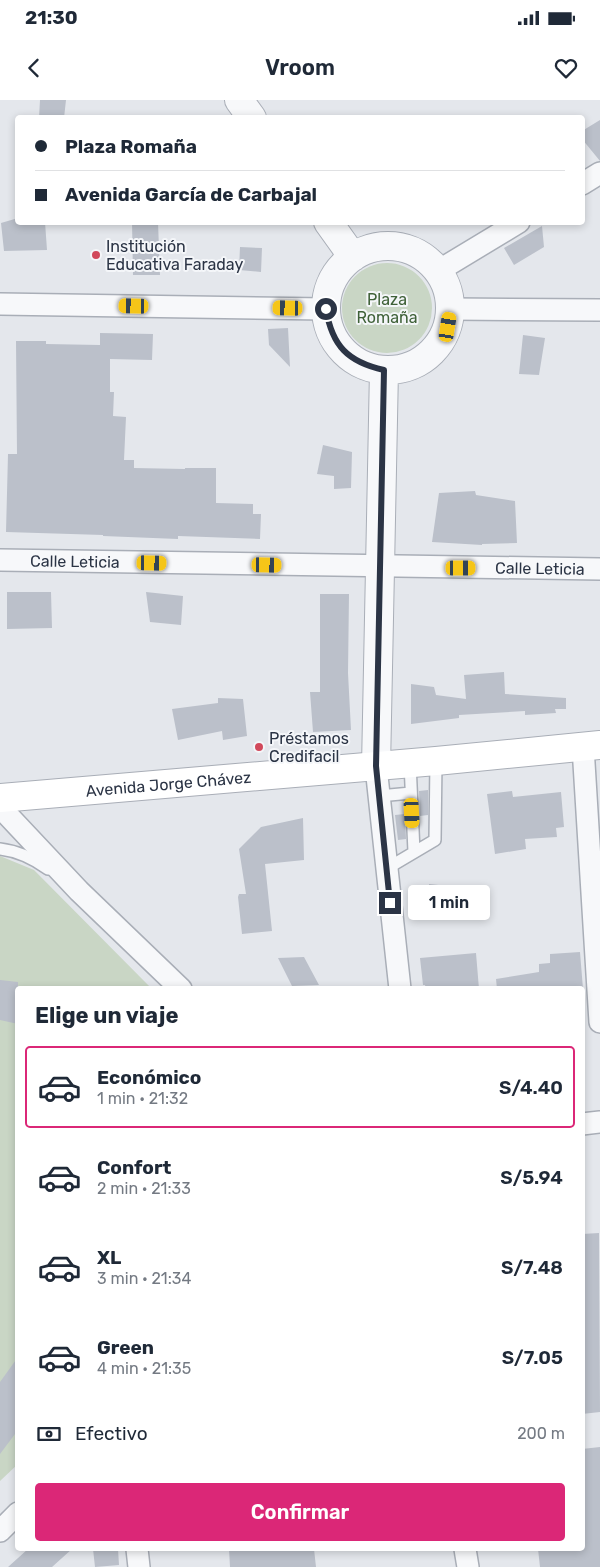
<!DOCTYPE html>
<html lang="es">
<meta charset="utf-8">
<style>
body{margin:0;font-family:Rubik,sans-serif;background:#f2f2f3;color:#1f2937;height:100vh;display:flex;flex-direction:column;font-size:19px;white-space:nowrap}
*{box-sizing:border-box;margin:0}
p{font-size:16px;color:#747a83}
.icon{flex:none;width:28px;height:28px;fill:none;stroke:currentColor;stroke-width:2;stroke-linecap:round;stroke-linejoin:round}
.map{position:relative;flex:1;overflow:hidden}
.panel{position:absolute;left:15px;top:886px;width:570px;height:565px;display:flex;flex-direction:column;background:#fff;border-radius:5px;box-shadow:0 2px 8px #0003}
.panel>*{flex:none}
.banner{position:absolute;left:15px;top:15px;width:570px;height:110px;border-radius:5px;box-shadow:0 2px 8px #0003;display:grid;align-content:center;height:110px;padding:0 20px;background:#fff}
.end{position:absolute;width:22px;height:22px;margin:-11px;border:6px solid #2b3445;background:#fff;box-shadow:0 0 0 2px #fff}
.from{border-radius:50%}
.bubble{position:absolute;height:35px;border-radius:5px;background:#fff;box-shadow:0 2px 8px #0003;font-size:16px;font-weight:600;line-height:35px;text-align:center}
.car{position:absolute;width:15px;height:30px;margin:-15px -8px;border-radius:6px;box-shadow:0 0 4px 1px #0007;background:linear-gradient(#f5c518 24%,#345 0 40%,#f5c518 0 76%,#345 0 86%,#f5c518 0)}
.banner b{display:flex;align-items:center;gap:18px;height:48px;font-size:19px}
.banner b+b{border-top:1px solid #e0e1e3}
.banner i{width:12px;height:12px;background:#1f2937}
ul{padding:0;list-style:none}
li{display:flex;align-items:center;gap:15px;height:82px;margin:0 10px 8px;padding:0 10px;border:2px solid transparent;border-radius:5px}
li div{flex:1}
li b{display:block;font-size:19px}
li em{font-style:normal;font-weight:600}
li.active{border-color:#db2777}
li>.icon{width:45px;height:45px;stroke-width:1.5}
h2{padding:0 20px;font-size:22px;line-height:60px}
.pay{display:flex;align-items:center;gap:12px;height:55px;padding:0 20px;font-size:19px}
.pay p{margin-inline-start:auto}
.primary-button{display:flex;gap:10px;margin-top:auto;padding:10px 20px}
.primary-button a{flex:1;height:58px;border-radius:5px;background:#db2777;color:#fff;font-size:20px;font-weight:600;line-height:58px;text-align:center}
.status{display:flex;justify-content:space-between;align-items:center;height:35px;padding:0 25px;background:#fff;direction:ltr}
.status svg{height:14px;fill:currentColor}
header{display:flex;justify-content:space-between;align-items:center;height:65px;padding:0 20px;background:#fff;font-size:22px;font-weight:600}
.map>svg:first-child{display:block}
</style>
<div class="status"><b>21:30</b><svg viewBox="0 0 49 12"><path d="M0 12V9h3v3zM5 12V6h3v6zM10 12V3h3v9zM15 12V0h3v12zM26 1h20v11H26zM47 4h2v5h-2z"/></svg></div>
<header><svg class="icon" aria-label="back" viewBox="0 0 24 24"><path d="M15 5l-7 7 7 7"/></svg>Vroom<svg class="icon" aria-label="heart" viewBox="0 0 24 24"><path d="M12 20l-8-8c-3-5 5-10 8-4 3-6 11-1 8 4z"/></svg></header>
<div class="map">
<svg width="600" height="1467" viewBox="0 0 600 1467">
<rect width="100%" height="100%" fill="#e4e7ec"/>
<path fill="#c9d6c5" d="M342 208a45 45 0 1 1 90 0a45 45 0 1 1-90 0Z
M 0,756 L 34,770 L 152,889 L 18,889 L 18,1364 L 0,1381 Z"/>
<path fill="#bbc0ca" d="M 40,0 L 66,0 L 64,18 L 39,18 Z
M 600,20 L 600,61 L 582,39 L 582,31 Z
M 18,118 L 18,122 L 45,122 L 47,150 L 4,151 L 1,123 Z
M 132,122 L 158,122 L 160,175 L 133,175 Z
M 542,126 L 544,147 L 514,165 L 504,148 Z
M 240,147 L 262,148 L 261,172 L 239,170 Z
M 288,228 L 290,267 L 269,245 L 268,229 Z
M 100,233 L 153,234 L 152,260 L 110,259 L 110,292 L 114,292 L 113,316 L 126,317 L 124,360 L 134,360 L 134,368 L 185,369 L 185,368 L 216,368 L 216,403 L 253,404 L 253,414 L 261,414 L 260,439 L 178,436 L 178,439 L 103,436 L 103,435 L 6,432 L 8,354 L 17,354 L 16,241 L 46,241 L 46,244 L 100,245 Z
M 523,235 L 545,238 L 539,275 L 519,274 Z
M 323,345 L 352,352 L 351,388 L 334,389 L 334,376 L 317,374 Z
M 475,391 L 476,395 L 515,401 L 517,443 L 482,444 L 482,445 L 432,442 L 439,393 Z
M 7,492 L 51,492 L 52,528 L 7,529 Z
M 146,492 L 183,496 L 181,525 L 150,522 Z
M 320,494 L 349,494 L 348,573 L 351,630 L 313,632 L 310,592 L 320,592 Z
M 504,572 L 505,594 L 566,598 L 566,609 L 555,609 L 556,613 L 525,615 L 525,611 L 459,615 L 459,618 L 411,624 L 411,584 L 434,587 L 436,595 L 466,599 L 464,575 Z
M 218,598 L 243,599 L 247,636 L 223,640 L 222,631 L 178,640 L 172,609 L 218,603 Z
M 428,690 L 428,715 L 420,716 L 419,691 Z
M 512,691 L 513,697 L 561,692 L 564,727 L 556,728 L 557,737 L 525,739 L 526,749 L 495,754 L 487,694 Z
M 405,714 L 406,739 L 398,740 L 395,715 Z
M 303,718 L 304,760 L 265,764 L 272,831 L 242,834 L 238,797 L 239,794 L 246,794 L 239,749 L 261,727 Z
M 429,784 L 457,787 L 459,815 L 432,820 Z
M 580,852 L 583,889 L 497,889 L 496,879 L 539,872 L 539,864 L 550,863 L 550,854 Z
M 476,853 L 479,889 L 426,889 L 425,885 L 423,885 L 420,858 Z
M 304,857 L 319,885 L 292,886 L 278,858 Z
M 0,880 L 18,882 L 18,924 L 0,920 Z
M 599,1133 L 600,1312 L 582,1314 L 582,1134 Z
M 18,1257 L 18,1330 L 0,1354 L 0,1282 Z
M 600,1347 L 600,1467 L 540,1467 L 538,1449 L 582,1449 L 582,1414 L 584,1414 L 582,1397 L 582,1349 Z
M 28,1449 L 72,1449 L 52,1467 L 8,1467 Z
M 93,1449 L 118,1449 L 119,1465 L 95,1467 Z
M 229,1449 L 314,1449 L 316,1467 L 230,1467 Z"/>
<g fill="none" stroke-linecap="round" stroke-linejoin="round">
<g stroke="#a9aeb7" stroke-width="14">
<path id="service" d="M 410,663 L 414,752
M 379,696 L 411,693
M 0,749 C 18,751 34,759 48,769
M 386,769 L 435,740 L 436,661"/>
</g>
<g stroke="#a9aeb7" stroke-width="24">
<g id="minor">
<path d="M 582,84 L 600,73"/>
<path d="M 438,171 L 519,122"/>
<path d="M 0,204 L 326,209"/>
<path d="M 451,209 L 600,210"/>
<path id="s1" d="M 0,460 L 600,469"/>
<path d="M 583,647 L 600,922"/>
<path d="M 376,667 L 400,889"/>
<path d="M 0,707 L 79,791 L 181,889"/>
<path d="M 582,1024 L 600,1022"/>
<path d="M 0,1431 L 18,1413"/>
<path d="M 137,1449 L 139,1467"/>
<path d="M 465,1449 L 468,1467"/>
</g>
</g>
<g stroke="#a9aeb7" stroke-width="30">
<path id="tertiary" d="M 239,0 L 252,18
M 328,122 L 353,157
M326 208a62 62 0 1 1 124 0a62 62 0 1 1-124 0Z
M 376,667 L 384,270"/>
</g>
<g stroke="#a9aeb7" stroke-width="30">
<g id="secondary">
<path id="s2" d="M 0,698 L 436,661 L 600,645"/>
</g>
</g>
<use href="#service" stroke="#f7f8fa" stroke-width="11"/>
<use href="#minor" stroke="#f7f8fa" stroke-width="21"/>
<use href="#tertiary" stroke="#f7f8fa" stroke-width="28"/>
<use href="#secondary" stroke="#fff" stroke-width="28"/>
</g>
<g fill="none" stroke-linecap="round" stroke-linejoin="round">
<path stroke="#2b3445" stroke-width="6" d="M 326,209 C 332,246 348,262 384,270 L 376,666 L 390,803"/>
</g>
<g fill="#d1495b" stroke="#f4f6f9" stroke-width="2">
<circle cx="96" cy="155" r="5"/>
<circle cx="259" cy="647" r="5"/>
</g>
<g text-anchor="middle" stroke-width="4" stroke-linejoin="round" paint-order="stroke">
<g font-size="16" fill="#2b3445" stroke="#f4f6f9" text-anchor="start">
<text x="106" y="152">Institución<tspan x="106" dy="18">Educativa Faraday</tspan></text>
<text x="269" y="644">Préstamos<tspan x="269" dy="18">Credifacil</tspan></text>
</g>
<g font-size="16" fill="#3f6138" stroke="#f4f6f9">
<text x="387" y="205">Plaza<tspan x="387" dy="18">Romaña</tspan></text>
</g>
<g font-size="16" fill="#2b3445" stroke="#f4f6f9">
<text dy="6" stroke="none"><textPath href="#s1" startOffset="75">Calle Leticia</textPath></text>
<text dy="6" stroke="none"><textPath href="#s1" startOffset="540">Calle Leticia</textPath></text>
<text dy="6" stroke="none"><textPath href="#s2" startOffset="169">Avenida Jorge Chávez</textPath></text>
</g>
</g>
</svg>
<i class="end from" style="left:326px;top:209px"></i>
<i class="end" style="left:390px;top:803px"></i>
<div class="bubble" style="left:408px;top:785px;width:82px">1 min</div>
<i class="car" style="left:134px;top:206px;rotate:271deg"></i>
<i class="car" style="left:288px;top:208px;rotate:271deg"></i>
<i class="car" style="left:448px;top:227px;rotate:9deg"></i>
<i class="car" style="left:152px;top:463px;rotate:91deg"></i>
<i class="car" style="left:267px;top:465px;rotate:91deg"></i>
<i class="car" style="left:461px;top:468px;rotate:90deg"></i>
<i class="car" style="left:412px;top:713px;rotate:177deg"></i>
<div class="banner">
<b><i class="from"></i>Plaza Romaña</b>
<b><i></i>Avenida García de Carbajal</b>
</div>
<section class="panel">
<h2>Elige un viaje</h2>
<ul>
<li class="active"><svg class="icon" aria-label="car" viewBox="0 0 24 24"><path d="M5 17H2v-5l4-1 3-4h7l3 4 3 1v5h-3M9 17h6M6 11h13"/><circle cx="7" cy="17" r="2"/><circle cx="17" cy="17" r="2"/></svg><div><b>Económico</b><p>1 min · 21:32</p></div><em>S/4.40</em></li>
<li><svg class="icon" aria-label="car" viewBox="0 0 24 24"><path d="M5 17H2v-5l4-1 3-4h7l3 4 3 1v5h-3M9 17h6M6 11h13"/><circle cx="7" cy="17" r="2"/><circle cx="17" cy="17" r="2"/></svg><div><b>Confort</b><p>2 min · 21:33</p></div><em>S/5.94</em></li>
<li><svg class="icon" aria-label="car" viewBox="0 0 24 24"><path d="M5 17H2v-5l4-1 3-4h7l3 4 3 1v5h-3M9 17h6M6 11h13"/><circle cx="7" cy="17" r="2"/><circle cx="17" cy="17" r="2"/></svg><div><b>XL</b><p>3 min · 21:34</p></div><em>S/7.48</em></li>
<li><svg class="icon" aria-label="car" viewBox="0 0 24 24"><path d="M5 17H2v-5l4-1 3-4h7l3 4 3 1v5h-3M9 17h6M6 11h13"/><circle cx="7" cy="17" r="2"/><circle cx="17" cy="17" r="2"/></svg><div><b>Green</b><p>4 min · 21:35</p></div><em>S/7.05</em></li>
</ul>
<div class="pay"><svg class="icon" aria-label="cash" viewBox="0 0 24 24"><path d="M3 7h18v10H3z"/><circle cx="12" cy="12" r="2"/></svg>Efectivo<p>200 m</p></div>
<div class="primary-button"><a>Confirmar</a></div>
</section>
</div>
